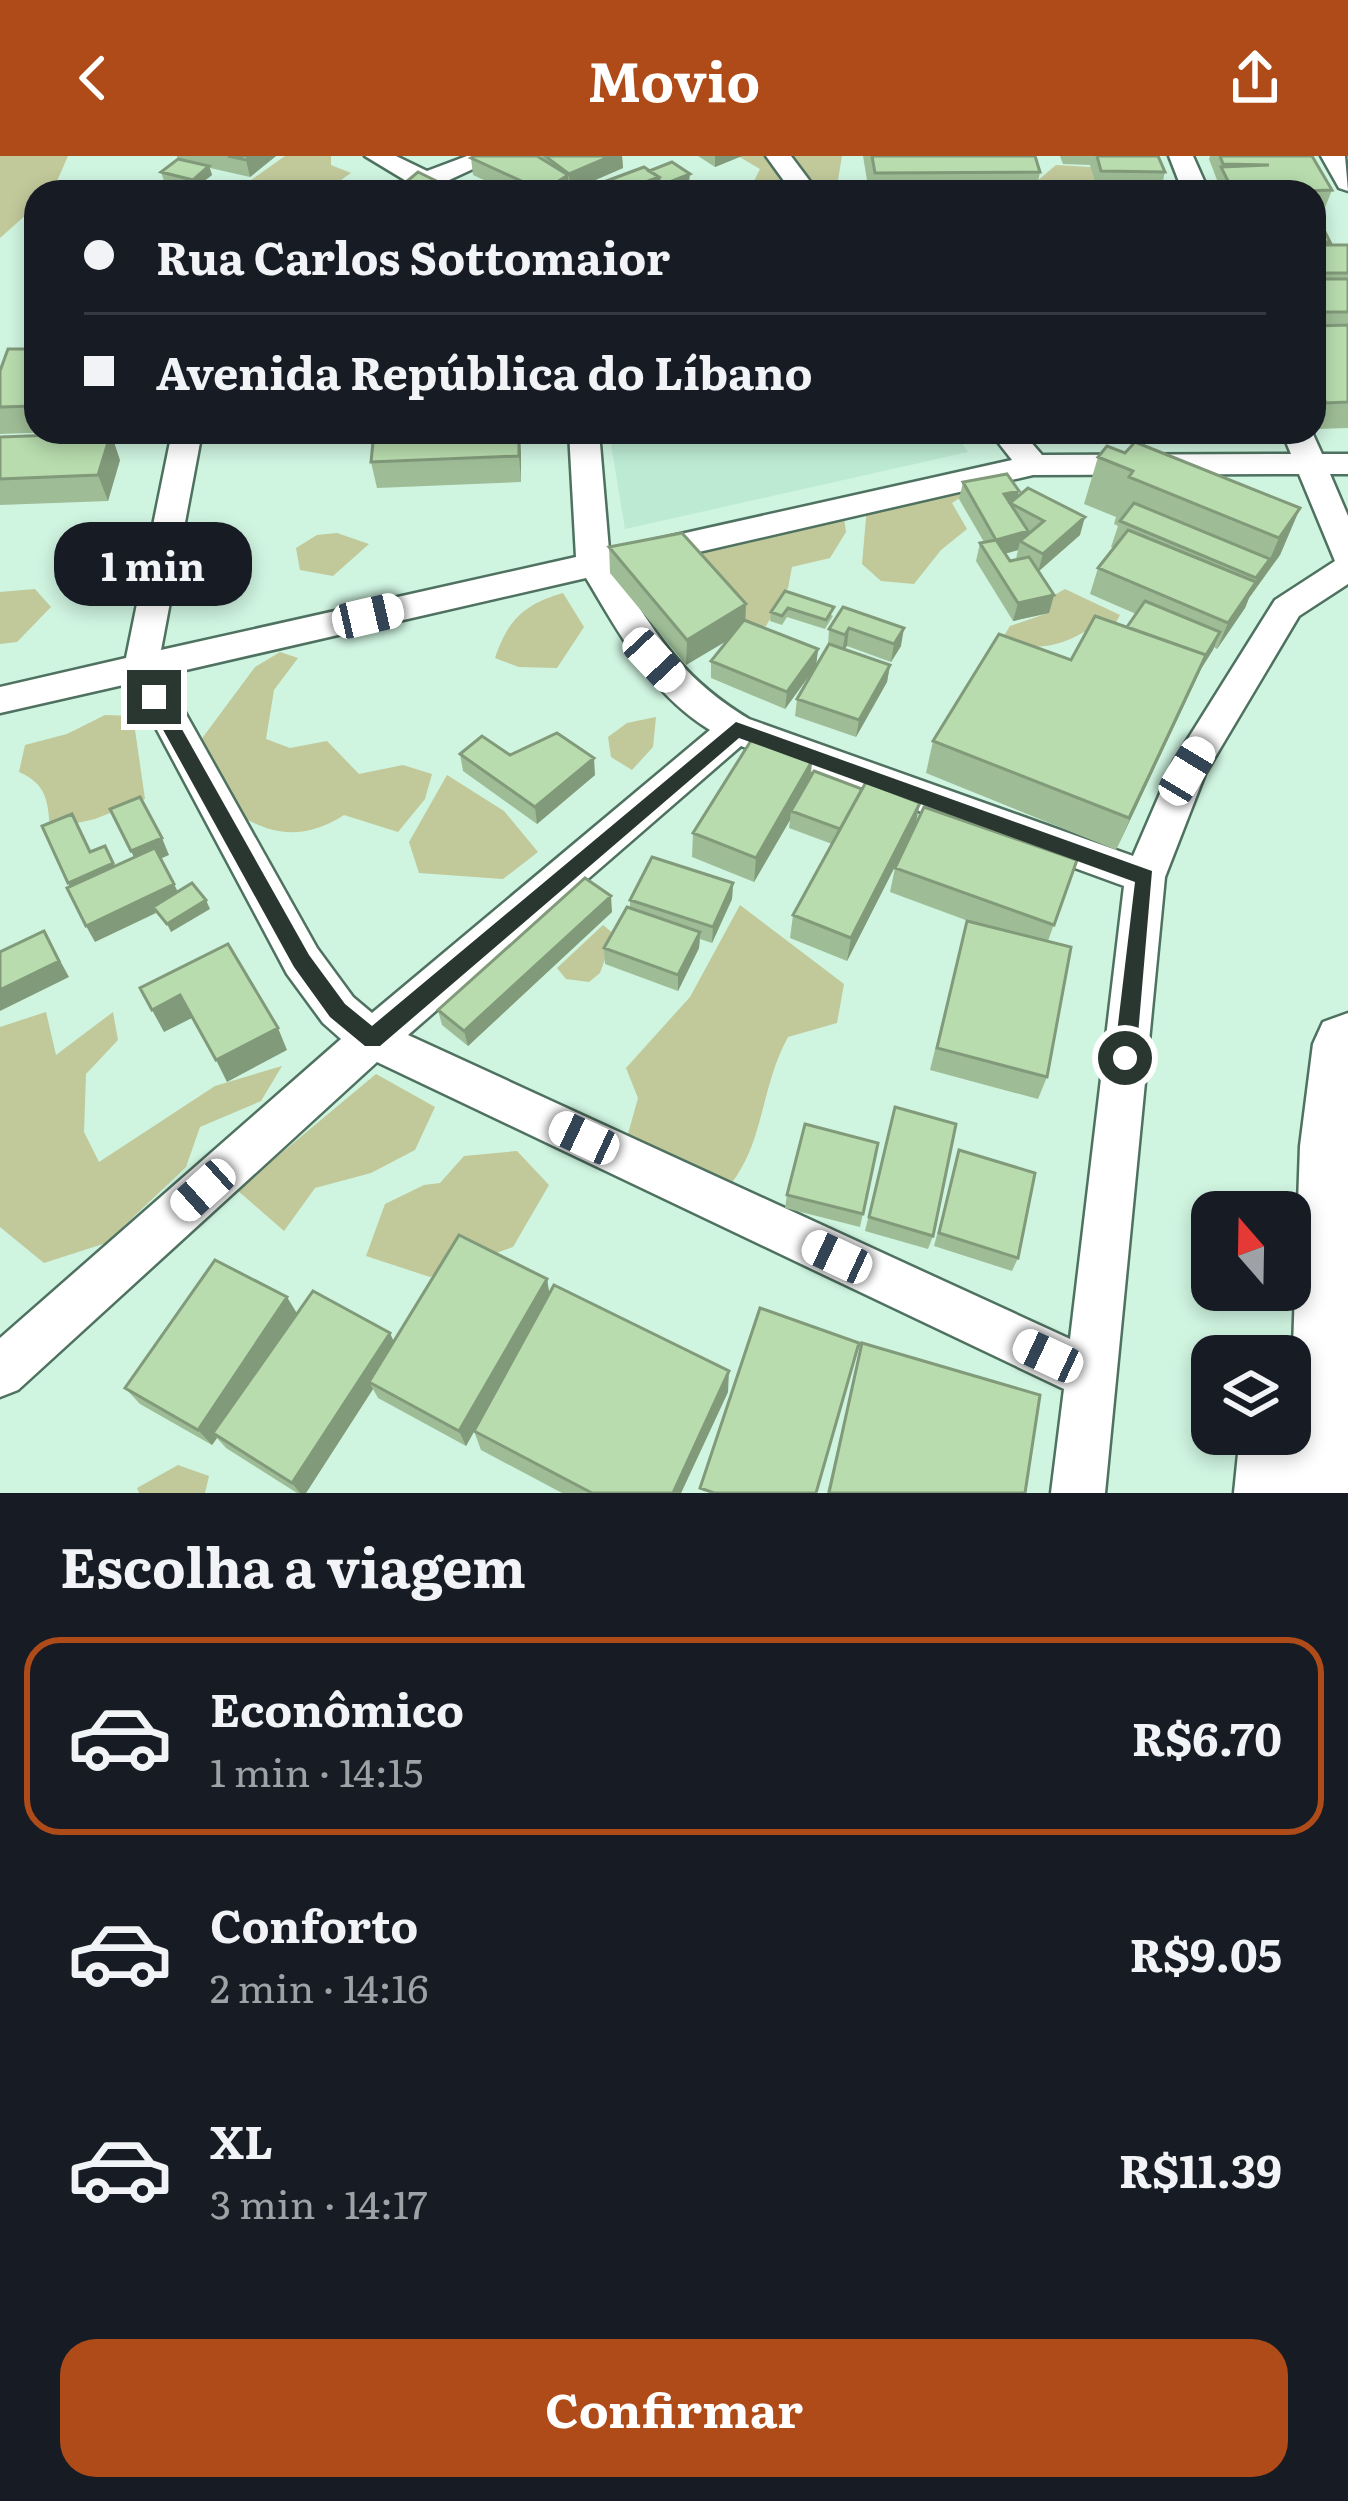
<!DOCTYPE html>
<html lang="pt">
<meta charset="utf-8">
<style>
body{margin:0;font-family:Literata,serif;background:#20242c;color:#f1f3f6;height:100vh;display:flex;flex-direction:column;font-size:45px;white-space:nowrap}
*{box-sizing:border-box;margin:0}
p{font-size:39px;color:#9ea1a6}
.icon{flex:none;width:66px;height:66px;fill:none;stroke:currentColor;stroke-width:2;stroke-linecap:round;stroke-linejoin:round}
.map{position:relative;height:1337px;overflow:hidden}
.panel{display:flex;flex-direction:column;background:#171b24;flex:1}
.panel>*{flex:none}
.top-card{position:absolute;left:24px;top:24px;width:1302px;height:264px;border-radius:36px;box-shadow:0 6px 18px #0003;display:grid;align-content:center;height:264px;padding:0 60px;background:#171b24}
.needle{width:78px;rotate:340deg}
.controls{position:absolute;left:1191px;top:1035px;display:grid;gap:24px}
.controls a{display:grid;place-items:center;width:120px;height:120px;border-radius:24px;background:#171b24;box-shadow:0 6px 18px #0003;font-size:60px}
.end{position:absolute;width:54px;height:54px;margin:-27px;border:15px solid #293730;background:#fff;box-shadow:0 0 0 6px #fff}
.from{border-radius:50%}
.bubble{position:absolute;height:84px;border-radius:36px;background:#171b24;box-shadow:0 6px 18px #0003;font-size:39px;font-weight:700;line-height:84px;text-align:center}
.car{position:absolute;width:36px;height:72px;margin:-36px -18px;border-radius:15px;box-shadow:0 0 9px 3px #0007;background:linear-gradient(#fff 24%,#345 0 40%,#fff 0 76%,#345 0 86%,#fff 0)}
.top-card b{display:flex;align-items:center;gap:42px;height:114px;font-size:45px}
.top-card b+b{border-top:3px solid #363941}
.top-card i{width:30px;height:30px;background:#f1f3f6}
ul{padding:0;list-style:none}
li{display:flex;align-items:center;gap:36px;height:198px;margin:0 24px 18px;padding:0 36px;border:6px solid transparent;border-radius:36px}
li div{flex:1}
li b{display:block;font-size:45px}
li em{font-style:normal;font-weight:700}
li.on{border-color:#af4b18}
li>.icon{width:108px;height:108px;stroke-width:1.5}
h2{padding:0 60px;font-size:54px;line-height:144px}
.action{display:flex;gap:24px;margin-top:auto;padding:24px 60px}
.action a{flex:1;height:138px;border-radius:36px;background:#af4b18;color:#fff;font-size:48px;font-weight:700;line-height:138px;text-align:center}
header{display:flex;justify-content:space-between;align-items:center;height:156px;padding:0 60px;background:#af4b18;color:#fff;font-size:54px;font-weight:700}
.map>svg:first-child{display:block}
</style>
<header><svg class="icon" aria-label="back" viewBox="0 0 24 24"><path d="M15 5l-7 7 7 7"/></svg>Movio<svg class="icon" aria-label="share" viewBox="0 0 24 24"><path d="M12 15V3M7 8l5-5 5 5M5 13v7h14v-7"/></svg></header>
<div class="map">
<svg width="1348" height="1337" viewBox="0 0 1348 1337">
<rect width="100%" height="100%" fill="#cff4e0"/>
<path fill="#bdead3" d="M 609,276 L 954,276 L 968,296 L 625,373 Z"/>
<path fill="#c1c89a" d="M 0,0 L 68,0 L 53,34 L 36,36 L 36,50 L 0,82 Z
M 285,0 L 331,0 L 331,9 L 351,17 L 324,36 L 234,36 Z
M 738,0 L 842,0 L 837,30 L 818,33 L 785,21 L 790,28 L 786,36 L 750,33 L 760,13 Z
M 1056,9 L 1091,11 L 1116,36 L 1044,36 L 1036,26 Z
M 975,332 L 952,347 L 967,373 L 941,394 L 914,428 L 881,425 L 862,408 L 867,351 Z
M 843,355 L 846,376 L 830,402 L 792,411 L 788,432 L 766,470 L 752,474 L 695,403 L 697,395 Z
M 337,377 L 369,388 L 333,420 L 300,414 L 296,392 L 317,379 Z
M 35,433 L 51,451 L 17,486 L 0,488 L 0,436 Z
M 1065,433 L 1120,459 L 1109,480 L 1084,476 C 1054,494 1033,492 999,488 L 1010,470 L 1048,457 L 1049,442 Z
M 563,437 L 584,471 L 557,512 L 519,511 L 495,502 C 508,464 524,448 563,437 Z
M 280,496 L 298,502 L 274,534 L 266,583 L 290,592 L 327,585 L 359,618 L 403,609 L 432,618 L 425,643 L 398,676 L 344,659 C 279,701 230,659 183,608 L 255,511 Z
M 105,559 L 133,560 L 145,643 L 95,663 L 50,673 C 48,646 47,628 19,616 L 25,589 L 67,578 Z
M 656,561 L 653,591 L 632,614 L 611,601 L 608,581 L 627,567 Z
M 447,619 L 504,655 L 538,696 L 503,723 L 419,717 L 409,686 Z
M 740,749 L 844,828 L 837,867 L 788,881 C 760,932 765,985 730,1029 L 626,985 L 638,942 L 626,912 L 690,841 Z
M 603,769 L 614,778 L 600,817 L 589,826 L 566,823 L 557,812 Z
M 46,856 L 56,899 L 113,856 L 118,884 L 86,918 L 84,976 L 99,1006 L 215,930 L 282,910 L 261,945 L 200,971 L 186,1011 L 106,1087 L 44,1107 L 0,1071 L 0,871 Z
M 376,918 L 435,951 L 415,994 L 371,1017 L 315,1032 L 284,1075 L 237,1034 Z
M 517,995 L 549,1029 L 513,1091 L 430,1121 L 366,1100 L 385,1048 L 424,1029 L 440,1027 L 464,1000 Z
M 178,1309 L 209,1320 L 205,1337 L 139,1337 L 137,1332 Z"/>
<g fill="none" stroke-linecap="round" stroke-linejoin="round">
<g stroke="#4f7160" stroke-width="5">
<path id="minor" d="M 365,0 L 396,0 L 427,15 L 467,0 L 501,0 L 447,25 L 453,36 L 398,36 L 408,26 Z
M 766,0 L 791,0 L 818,36 L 792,36 Z
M 1169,0 L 1193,0 L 1209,36 L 1183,36 Z
M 1321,0 L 1345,0 L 1348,35 L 1339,32 Z
M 172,276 L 202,276 L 161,494 L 576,401 L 569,276 L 599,276 L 609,394 L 1012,304 L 990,276 L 1022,276 L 1042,299 L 1291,298 L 1282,276 L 1312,276 L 1322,298 L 1348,298 L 1348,318 L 1330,318 L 1348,360 L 1348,428 L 1299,460 L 1205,618 L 1165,721 L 1105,1337 L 1051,1337 L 1064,1233 L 377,906 L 18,1234 L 0,1241 L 0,1182 L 341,883 L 323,867 L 287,818 L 132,527 L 0,557 L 0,531 L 126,502 ZM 1299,318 L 1335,405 L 1275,444 L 1174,605 L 1133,700 L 749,563 C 681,522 658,481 616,415 L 1033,319 ZM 586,422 C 621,480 651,538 710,574 L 372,857 L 353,841 L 317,792 L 164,519 ZM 741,590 L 1124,730 L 1070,1183 L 408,879 Z"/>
</g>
<g stroke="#4f7160" stroke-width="5">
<path id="trunk" d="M 1348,857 L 1348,1337 L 1234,1337 L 1240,1278 L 1290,1278 L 1300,990 L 1313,888 L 1323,866 Z"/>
</g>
<use href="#minor" fill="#fff" fill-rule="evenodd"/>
<use href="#trunk" fill="#fff" fill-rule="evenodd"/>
</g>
<path fill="#9ebd96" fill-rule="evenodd" d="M 177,0 L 276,0 L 250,21 L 210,12 L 212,19 L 195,32 L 164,25 L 161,16 L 178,3 Z
M 475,0 L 622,0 L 623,12 L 570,35 L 569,34 L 569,36 L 510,36 L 473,19 L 471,2 Z
M 698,0 L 742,0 L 715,11 Z
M 863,0 L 1035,0 L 1040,16 L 1036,36 L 869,36 Z
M 1060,0 L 1158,0 L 1165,16 L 1161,33 L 1097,32 L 1090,9 L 1063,8 Z
M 1210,0 L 1312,0 L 1332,34 L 1325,52 L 1314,52 L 1314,36 L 1220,36 L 1216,29 L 1217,24 L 1209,3 Z
M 1314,54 L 1330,86 L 1329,89 L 1348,89 L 1348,272 L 1315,273 L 1314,271 Z
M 36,193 L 36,276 L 56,276 L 0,278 L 0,215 Z
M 519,276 L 521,326 L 377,332 L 371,306 Z
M 1027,276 L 1117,276 L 1116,279 L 1031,281 Z
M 1121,276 L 1169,276 L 1168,279 L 1122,280 Z
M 1202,276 L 1252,276 L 1248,287 L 1206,286 Z
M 0,281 L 120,304 L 108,345 L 0,349 Z
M 1125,297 L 1300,352 L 1280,399 L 1249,442 L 1245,452 L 1217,493 L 1214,491 L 1201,513 L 1116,694 L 926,617 L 933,585 L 1127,471 L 1136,458 L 1090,438 L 1098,412 L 1114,392 L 1111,391 L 1118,370 L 1114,368 L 1116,361 L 1084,348 L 1098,301 Z
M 963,326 L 1017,341 L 1080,379 L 1038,415 L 1054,439 L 1049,457 L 1013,465 L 976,405 L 980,387 L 984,386 L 959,343 ZM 1018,394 L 1016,403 L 1010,405 L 1005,398 Z
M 609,391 L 745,464 L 818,493 L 816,510 L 828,491 L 829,473 L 843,451 L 901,490 L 891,506 L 847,490 L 844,493 L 890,509 L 887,526 L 856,581 L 795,560 L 797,543 L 816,511 L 785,553 L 711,522 L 711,505 L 728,484 L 686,509 L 610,417 Z
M 785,435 L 833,460 L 825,473 L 787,461 L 782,469 L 770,465 L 771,456 Z
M 460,598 L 595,619 L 537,668 L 463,615 Z
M 812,605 L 811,620 L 916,668 L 1077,704 L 1048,785 L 1047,921 L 1038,943 L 930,914 L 961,788 L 967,765 L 971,766 L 890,736 L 895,712 L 906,689 L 847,805 L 790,782 L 793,759 L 832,688 L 789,672 L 790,664 L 754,726 L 692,701 L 693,677 Z
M 733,727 L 732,743 L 712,787 L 700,783 L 699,792 L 678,835 L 605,808 L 604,792 L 630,752 L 630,744 Z
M 612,756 L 468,890 L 442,869 L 438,854 Z
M 895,951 L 933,1080 L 928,1093 L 865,1075 Z
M 878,987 L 860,1071 L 785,1052 L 787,1039 Z
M 959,994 L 1018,1102 L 1012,1115 L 934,1090 Z
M 547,1123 L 549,1138 L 728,1236 L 681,1337 L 562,1337 L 481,1294 L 474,1275 L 466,1290 L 378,1242 L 373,1233 L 306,1337 L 297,1337 L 226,1292 L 217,1282 L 212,1289 L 140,1248 L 125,1232 L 297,1158 L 394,1186 Z
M 862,1187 L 1025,1337 L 827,1337 Z"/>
<path fill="#819a7a" d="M 251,0 L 276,0 L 250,21 L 246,4 Z
M 611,0 L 622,0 L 623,12 L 570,35 L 569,18 Z
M 715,0 L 742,0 L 715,11 Z
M 209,10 L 212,19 L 195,32 L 193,24 Z
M 690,18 L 689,27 L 662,36 L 662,29 Z
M 568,19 L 569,36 L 543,36 L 543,35 Z
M 659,21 L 659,36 L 619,36 Z
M 519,276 L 521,296 L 521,326 L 519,300 Z
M 111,277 L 120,304 L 108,345 L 98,319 Z
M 1019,335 L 1015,350 L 1010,347 L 1004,338 Z
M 1300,352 L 1280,399 L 1249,442 L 1245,452 L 1217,493 L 1228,467 L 1270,403 L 1279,382 Z
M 1085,361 L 1080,379 L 1038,416 L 1043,398 Z
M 1028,375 L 1025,388 L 1020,385 L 1018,394 L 992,401 L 996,384 Z
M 1054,439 L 1049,457 L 1013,465 L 1018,447 Z
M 746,448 L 745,474 L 686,509 L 687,484 Z
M 849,472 L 847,490 L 842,496 L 845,479 Z
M 904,472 L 901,490 L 891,506 L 894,488 Z
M 1220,476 L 1213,494 L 1201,513 L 1116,694 L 1199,509 Z
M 818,493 L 816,510 L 785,553 L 787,536 Z
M 890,509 L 887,526 L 856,581 L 859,564 Z
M 594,602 L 595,619 L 537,668 L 535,651 Z
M 812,605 L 809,630 L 791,655 L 790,664 L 754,726 L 756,702 Z
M 920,647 L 915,671 L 847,805 L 851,782 Z
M 162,682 L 169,699 L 139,712 L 131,695 Z
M 105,690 L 122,724 L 77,744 L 68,727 Z
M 733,727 L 732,743 L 712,787 L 713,771 Z
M 174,728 L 182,744 L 153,751 L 156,757 L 95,786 L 86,770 Z
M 611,740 L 612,756 L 468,890 L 464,875 Z
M 206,744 L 210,753 L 171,776 L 167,768 Z
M 44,775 L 69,821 L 0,855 L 0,834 Z
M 700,776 L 699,792 L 678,835 L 678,819 Z
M 180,839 L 192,862 L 164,876 L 152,854 Z
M 278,872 L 287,894 L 227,926 L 216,904 Z
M 547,1123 L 550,1141 L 466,1290 L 459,1275 Z
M 287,1141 L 298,1159 L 213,1277 L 217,1282 L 212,1289 L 198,1274 Z
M 390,1177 L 398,1195 L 369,1226 L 373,1233 L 306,1337 L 300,1337 L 292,1327 Z
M 729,1215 L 728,1236 L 681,1337 L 673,1337 Z"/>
<path fill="#b8dcae" stroke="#819a7a" stroke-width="3" d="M 228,0 L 251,0 L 246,4 Z
M 475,0 L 537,0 L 568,19 L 543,35 L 471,2 Z
M 545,0 L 611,0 L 569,18 Z
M 872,0 L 1035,0 L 1040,16 L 875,17 Z
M 1097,0 L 1158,0 L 1165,16 L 1101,15 Z
M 1220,0 L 1312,0 L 1332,34 L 1304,35 L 1302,30 L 1231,31 L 1221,11 L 1269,9 L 1223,8 Z
M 178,3 L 209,10 L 193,24 L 161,16 Z
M 672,6 L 690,18 L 662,29 L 659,26 L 659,21 L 649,15 Z
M 644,11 L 659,21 L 619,36 L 577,36 Z
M 418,16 L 459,36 L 394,36 Z
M 1302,30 L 1305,36 L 1233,36 L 1231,31 Z
M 1314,54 L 1330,86 L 1314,86 Z
M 1314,89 L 1348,89 L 1348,117 L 1314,117 Z
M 1314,123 L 1348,123 L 1348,156 L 1314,156 Z
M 1348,169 L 1348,246 L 1326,247 L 1314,222 L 1314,170 Z
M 8,193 L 36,193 L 36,250 L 0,251 L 0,215 Z
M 374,276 L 519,276 L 519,300 L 371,306 Z
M 111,277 L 98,319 L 0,323 L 0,281 Z
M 1135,286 L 1300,352 L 1279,382 L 1129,321 L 1133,315 L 1098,301 L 1107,290 L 1125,297 Z
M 1007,318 L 1019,335 L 1004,338 L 1028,375 L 996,384 L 963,326 Z
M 1028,332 L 1085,361 L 1043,398 L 1020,385 L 1044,365 L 1010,347 Z
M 1134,347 L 1270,403 L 1256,422 L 1120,365 Z
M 1128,374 L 1256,426 L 1228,467 L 1098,412 Z
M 682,377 L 746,448 L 687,484 L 609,391 Z
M 996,384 L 1010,405 L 1029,401 L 1054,439 L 1018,447 L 980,387 Z
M 785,435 L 834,451 L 826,464 L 788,452 L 782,460 L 771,456 Z
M 1145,445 L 1220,476 L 1206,499 L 1127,471 Z
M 843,451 L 904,472 L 894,488 L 849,472 L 845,479 L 829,473 Z
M 1095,460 L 1206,499 L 1129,662 L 933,585 L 999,478 L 1071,504 Z
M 744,464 L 818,493 L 787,536 L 711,505 Z
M 829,488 L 890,509 L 859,564 L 797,543 Z
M 557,577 L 594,602 L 535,651 L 460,598 L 482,580 L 510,599 Z
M 752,583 L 812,605 L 756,702 L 693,677 Z
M 814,615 L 862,633 L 840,673 L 791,655 Z
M 866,626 L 920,647 L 851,782 L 793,759 Z
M 140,641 L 162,682 L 131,695 L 110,653 Z
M 924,651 L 1077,704 L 1054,769 L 895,712 Z
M 72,658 L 90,696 L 105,690 L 113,707 L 68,727 L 42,670 Z
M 155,692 L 174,728 L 86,770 L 67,732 Z
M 652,701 L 733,727 L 713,771 L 630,744 Z
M 585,722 L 611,740 L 464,875 L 438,854 Z
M 192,727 L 206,744 L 167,768 L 153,751 Z
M 627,751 L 700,776 L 678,819 L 604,792 Z
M 967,765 L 1071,791 L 1047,921 L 937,892 Z
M 44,775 L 59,805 L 0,834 L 0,796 Z
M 228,788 L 278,872 L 216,904 L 180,839 L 152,854 L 140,832 Z
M 895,951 L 956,968 L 933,1080 L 869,1061 Z
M 805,968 L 878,987 L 863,1058 L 787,1039 Z
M 959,994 L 1035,1017 L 1018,1102 L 939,1077 Z
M 459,1079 L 547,1123 L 459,1275 L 369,1226 Z
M 215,1104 L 287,1141 L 198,1274 L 125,1232 Z
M 554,1129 L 729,1215 L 673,1337 L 592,1337 L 474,1275 Z
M 313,1135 L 390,1177 L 292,1327 L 213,1277 Z
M 760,1152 L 859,1187 L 816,1337 L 714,1337 L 700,1332 Z
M 862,1187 L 1040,1239 L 1025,1337 L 829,1337 Z"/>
<path fill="#293730" d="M 154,534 L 161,536 L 309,799 L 345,848 L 372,870 L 736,566 L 1152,715 L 1136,902 L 1125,912 L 1114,902 L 1135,726 L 739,582 L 380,890 L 365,890 L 330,861 L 294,811 L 145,541 Z"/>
</svg>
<div class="controls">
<a><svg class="needle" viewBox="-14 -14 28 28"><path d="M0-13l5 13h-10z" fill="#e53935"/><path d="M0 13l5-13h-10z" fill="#9ea1a6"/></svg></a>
<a><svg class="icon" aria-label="layers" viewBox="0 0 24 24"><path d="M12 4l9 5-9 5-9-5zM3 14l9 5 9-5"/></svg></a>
</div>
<i class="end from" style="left:1125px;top:902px"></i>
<i class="end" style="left:154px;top:541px"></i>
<div class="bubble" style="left:54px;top:366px;width:198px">1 min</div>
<i class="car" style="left:368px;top:460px;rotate:77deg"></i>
<i class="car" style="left:654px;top:504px;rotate:137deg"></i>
<i class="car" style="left:1187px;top:615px;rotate:31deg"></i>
<i class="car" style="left:584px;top:982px;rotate:295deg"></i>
<i class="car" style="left:203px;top:1034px;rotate:228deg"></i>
<i class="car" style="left:837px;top:1101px;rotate:295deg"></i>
<i class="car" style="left:1048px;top:1200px;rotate:295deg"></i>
<div class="top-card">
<b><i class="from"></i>Rua Carlos Sottomaior</b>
<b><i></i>Avenida República do Líbano</b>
</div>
</div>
<section class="panel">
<h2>Escolha a viagem</h2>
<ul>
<li class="on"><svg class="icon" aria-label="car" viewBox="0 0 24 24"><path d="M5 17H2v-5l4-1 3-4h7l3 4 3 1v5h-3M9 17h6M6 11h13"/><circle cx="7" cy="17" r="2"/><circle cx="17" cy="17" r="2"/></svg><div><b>Econômico</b><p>1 min · 14:15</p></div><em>R$6.70</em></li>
<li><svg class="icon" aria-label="car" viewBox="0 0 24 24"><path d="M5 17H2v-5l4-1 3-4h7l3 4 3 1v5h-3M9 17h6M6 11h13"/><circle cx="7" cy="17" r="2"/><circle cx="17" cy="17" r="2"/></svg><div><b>Conforto</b><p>2 min · 14:16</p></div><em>R$9.05</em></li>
<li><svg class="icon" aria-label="car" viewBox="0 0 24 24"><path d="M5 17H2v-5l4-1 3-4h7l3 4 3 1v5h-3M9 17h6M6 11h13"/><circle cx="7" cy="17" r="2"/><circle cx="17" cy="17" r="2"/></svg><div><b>XL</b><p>3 min · 14:17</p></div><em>R$11.39</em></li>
</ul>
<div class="action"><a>Confirmar</a></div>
</section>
